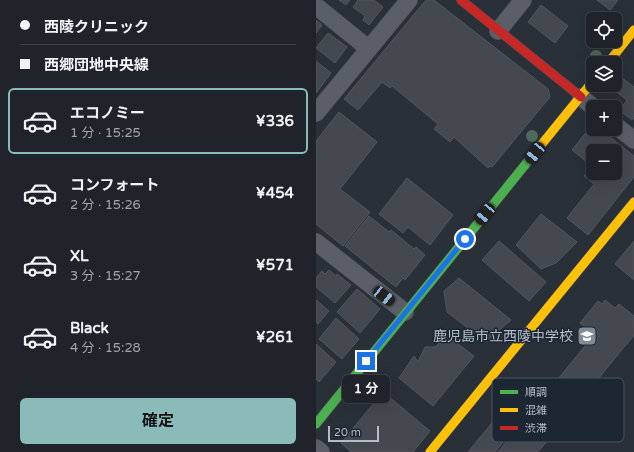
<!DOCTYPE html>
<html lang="ja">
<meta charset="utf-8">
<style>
body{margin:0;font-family:"Varela Round","Noto Sans JP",sans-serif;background:#2d3036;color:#f1f3f6;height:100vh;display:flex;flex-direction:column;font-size:15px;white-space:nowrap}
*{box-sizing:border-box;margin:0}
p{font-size:13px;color:#a2a4a8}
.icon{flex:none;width:22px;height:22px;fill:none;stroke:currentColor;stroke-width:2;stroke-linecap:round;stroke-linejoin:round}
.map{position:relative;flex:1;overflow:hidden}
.panel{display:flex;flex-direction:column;background:#20242a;width:316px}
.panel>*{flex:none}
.guide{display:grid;align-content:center;height:88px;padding:0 20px;background:#20242a}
.fabs{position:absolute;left:270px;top:12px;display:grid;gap:8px}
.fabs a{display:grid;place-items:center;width:36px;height:36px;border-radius:6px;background:#20242a;box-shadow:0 4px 16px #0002,0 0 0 1px #3d4147;font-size:20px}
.scale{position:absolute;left:12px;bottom:10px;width:51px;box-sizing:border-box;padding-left:4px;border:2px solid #b4bcc9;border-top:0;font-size:11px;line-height:14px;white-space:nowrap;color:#b4bcc9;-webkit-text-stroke:3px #1d2633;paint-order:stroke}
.end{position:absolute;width:18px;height:18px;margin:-9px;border:5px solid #1a73e8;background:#fff;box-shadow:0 0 0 2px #fff}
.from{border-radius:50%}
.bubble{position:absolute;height:28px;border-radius:6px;background:#20242a;box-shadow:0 4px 16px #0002,0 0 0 1px #3d4147;font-size:13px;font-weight:700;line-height:28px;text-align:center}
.car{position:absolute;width:12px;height:24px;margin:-12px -6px;border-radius:5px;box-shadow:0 0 3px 1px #0007;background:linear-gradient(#222 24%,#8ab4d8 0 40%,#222 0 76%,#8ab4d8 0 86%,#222 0)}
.guide b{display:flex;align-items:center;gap:14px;height:38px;font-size:15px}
.guide b+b{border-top:1px solid #3d4147}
.guide i{width:10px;height:10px;background:#f1f3f6}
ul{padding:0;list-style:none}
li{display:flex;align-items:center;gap:12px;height:66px;margin:0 8px 6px;padding:0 12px;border:2px solid transparent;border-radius:6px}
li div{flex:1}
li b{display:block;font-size:15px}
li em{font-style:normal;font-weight:700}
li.active{border-color:#8bbbb9}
li>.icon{width:36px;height:36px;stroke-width:1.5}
.action{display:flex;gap:8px;margin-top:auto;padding:8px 20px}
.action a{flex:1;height:46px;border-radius:6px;background:#8bbbb9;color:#111;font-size:16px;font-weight:700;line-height:46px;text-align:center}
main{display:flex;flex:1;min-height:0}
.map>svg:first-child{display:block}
</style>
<main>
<section class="panel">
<div class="guide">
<b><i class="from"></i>西陵クリニック</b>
<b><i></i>西郷団地中央線</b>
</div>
<ul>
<li class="active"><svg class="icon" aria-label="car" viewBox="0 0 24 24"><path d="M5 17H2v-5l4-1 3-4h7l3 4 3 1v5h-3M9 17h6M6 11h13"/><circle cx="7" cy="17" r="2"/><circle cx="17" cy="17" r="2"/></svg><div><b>エコノミー</b><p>1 分 · 15:25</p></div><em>¥336</em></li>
<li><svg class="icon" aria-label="car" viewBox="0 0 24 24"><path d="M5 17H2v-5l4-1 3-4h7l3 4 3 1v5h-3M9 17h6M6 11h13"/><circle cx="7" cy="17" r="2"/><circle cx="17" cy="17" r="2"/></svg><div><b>コンフォート</b><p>2 分 · 15:26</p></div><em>¥454</em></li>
<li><svg class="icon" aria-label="car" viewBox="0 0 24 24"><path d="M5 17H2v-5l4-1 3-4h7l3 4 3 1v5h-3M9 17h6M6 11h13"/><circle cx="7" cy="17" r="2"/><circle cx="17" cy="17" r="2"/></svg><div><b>XL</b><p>3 分 · 15:27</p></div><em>¥571</em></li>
<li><svg class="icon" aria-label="car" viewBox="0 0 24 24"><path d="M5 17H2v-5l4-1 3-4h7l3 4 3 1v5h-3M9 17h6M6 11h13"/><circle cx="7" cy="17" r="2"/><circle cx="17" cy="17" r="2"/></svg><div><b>Black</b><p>4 分 · 15:28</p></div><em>¥261</em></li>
</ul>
<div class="action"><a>確定</a></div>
</section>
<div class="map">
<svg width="318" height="452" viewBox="0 0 318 452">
<rect width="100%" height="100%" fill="#2a3038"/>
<path fill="#444950" stroke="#52575f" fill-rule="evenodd" d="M 23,0 L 34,0 L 30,5 Z
M 42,0 L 58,0 L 67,7 L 53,25 L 47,20 L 49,16 L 37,7 Z
M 110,0 L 118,0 L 232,89 L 234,97 L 176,167 L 174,166 L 172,168 L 138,137 L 134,142 L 118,129 L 122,124 L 76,86 L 74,88 L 66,82 L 42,110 L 28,99 Z
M 281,0 L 302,0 L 294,10 Z
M 225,5 L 252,26 L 239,43 L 212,22 Z
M 0,20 L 6,25 L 0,33 Z
M 12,33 L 31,47 L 19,63 L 0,48 Z
M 0,61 L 15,73 L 0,93 Z
M 306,78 L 318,87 L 318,118 L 316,120 L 303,110 L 311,100 L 298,90 Z
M 23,112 L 61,142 L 24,189 L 54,212 L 27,246 L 0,224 L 0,141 Z
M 277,124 L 277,129 L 284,129 L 318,156 L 318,177 L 272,235 L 251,218 L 278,184 L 268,176 L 276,166 L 256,150 ZM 277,151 L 299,151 L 299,173 L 277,173 Z
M 91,178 L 137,215 L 114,245 L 92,227 L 87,233 L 63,214 Z
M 225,214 L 261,242 L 240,263 L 225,269 L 200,245 Z
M 53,216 L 73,232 L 75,230 L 98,249 L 100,247 L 109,255 L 89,280 L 87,278 L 80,287 L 29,246 Z
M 183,241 L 230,282 L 213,301 L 166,260 Z
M 318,241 L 318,280 L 299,264 Z
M 13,270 L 20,276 L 21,274 L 35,285 L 19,303 L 0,287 L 0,278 L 6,271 L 9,274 Z
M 143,278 L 195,320 L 170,342 L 131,312 L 128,291 Z
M 41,289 L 64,309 L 44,333 L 21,312 Z
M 0,300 L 13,311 L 2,324 L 0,322 Z
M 289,300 L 299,308 L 303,304 L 318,316 L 318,335 L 222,452 L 182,452 L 278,335 L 264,323 L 282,301 L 286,304 Z
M 20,318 L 43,339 L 26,359 L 3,339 Z
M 129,334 L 158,356 L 117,406 L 83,378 L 98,356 L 102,362 L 109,347 L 120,347 Z
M 0,344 L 20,362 L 3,382 L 0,379 Z
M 67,392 L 114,431 L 97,452 L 35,452 L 25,443 Z
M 185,412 L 201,425 L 179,452 L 152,452 Z"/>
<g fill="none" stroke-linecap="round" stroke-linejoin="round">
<g stroke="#484c53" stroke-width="18">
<path id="street" d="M 0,6 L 53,49
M 182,31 L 207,0
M 265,97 L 277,107
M 0,113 L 93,0
M 299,125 L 318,140
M 0,242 L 89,312
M 0,448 L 5,452"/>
</g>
<g stroke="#484c53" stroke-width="10">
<path id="fast" d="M 0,424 L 217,155"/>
</g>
<g stroke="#484c53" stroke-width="10">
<path id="slow" d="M 292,63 L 318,30
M 217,155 L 277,81
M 114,452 L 318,202"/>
</g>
<g stroke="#484c53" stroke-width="10">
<path id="jam" d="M 145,0 L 265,97"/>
</g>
<use href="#street" stroke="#5a5e66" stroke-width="17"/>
<use href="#fast" stroke="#4caf50" stroke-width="9"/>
<use href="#slow" stroke="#ffc107" stroke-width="9"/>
<use href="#jam" stroke="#c62828" stroke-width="9"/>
</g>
<g fill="#4e6a5a">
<circle cx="280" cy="56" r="6"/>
<circle cx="216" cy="136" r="6"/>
<circle cx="47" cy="383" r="6"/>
</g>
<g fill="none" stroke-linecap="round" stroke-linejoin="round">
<path stroke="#1a73e8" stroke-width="5" d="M 50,361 L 149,239"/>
</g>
<defs>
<g id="school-square" transform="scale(1)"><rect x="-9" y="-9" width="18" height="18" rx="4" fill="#848b96" stroke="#1d2633"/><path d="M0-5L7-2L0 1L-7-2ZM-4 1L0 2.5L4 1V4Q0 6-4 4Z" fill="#fff"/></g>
</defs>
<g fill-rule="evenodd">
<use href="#school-square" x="271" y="336"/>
</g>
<g text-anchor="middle" stroke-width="3" stroke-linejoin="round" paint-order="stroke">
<g font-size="14" fill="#b4bcc9" stroke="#1d2633" text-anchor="end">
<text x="257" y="341">鹿児島市立西陵中学校</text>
</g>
</g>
<rect x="176" y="378" width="132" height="64" rx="6" fill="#1d2633" stroke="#4a5360" stroke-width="1"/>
<rect x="184" y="390" width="18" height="4" fill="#4caf50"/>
<rect x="184" y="408" width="18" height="4" fill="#ffc107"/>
<rect x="184" y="426" width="18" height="4" fill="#c62828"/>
<g font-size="11" fill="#b4bcc9">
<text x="209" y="396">順調</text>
<text x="209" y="414">混雑</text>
<text x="209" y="432">渋滞</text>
</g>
</svg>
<div class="fabs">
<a><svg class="icon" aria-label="locate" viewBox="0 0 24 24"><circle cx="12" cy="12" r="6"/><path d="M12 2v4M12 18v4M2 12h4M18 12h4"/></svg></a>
<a><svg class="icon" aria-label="layers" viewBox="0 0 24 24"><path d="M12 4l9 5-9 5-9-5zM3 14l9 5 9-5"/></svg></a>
<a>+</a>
<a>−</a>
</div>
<div class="scale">20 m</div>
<i class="end from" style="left:149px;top:239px"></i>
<i class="end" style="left:50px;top:361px"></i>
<div class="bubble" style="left:26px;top:375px;width:48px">1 分</div>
<i class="car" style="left:219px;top:153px;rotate:219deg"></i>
<i class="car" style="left:169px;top:214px;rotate:219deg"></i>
<i class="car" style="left:68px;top:296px;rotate:128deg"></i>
</div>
</main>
